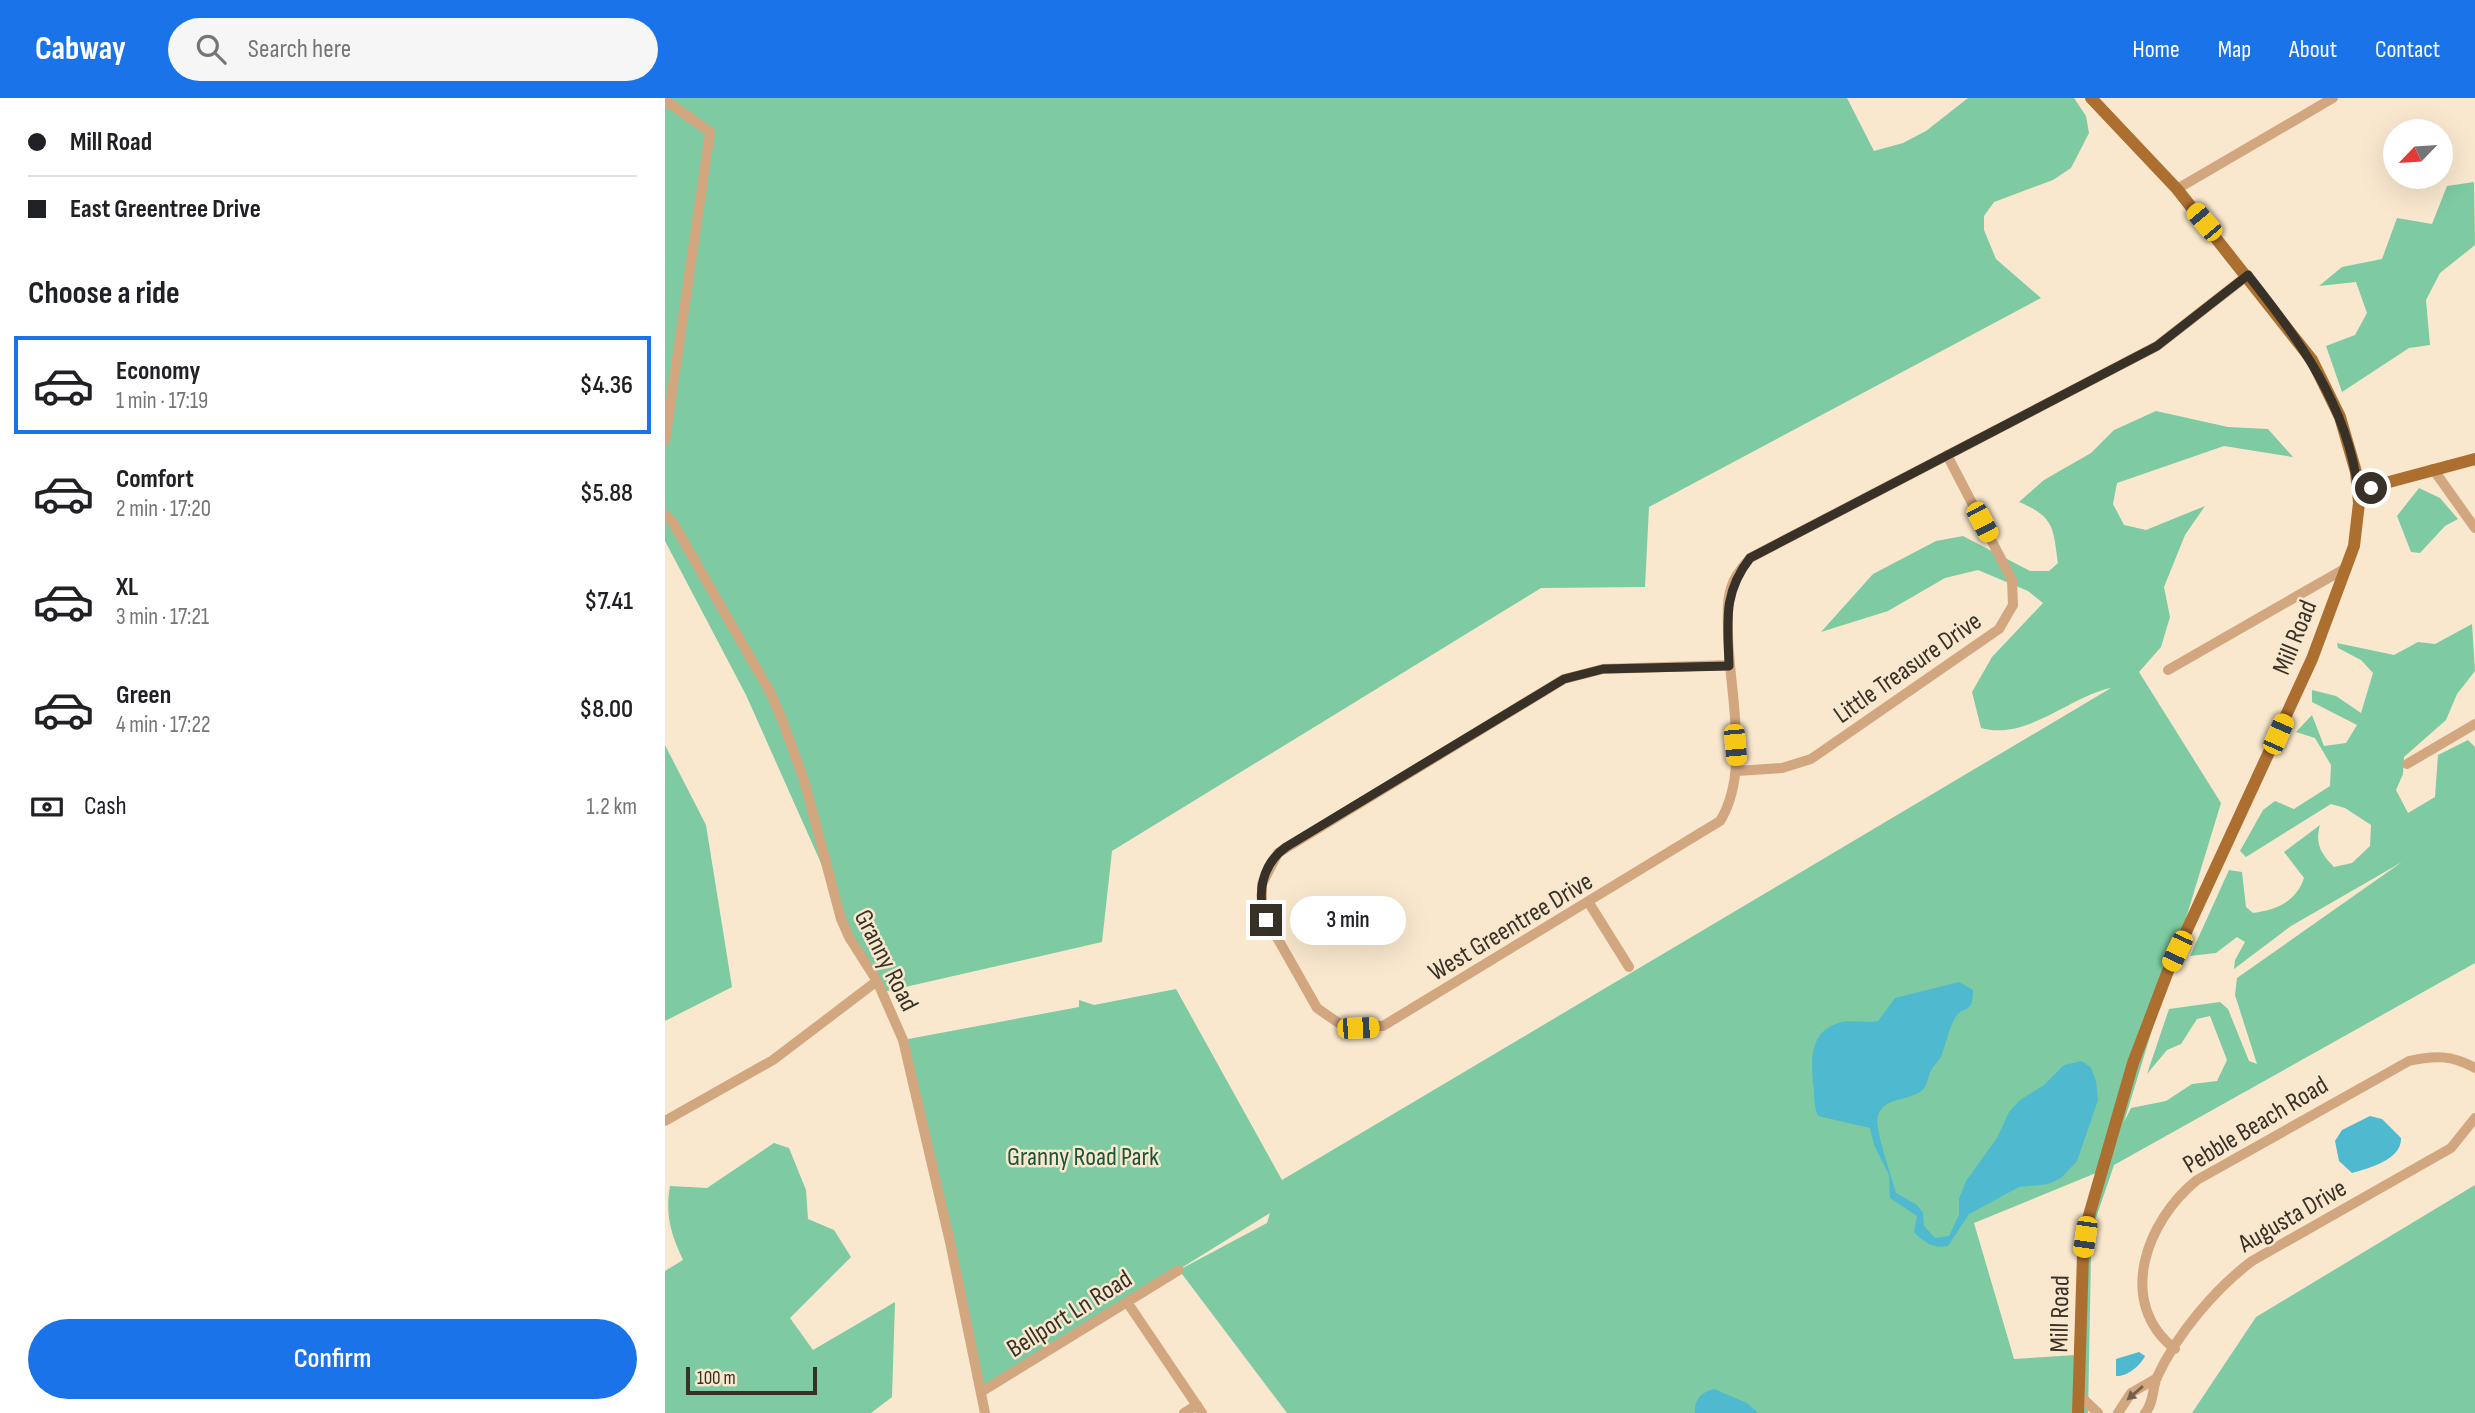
<!DOCTYPE html>
<meta charset="utf-8">
<style>
body{margin:0;font-family:"Sofia Sans Condensed",sans-serif;background:#f6f6f6;color:#202124;height:100vh;display:flex;flex-direction:column;font-size:26px;white-space:nowrap}
*{box-sizing:border-box;margin:0}
p{font-size:23px;color:#757577}
.icon{flex:none;width:38px;height:38px;fill:none;stroke:currentColor;stroke-width:2;stroke-linecap:round;stroke-linejoin:round}
.map{position:relative;flex:1;overflow:hidden}
.panel{display:flex;flex-direction:column;background:#fff;width:665px}
.panel>*{flex:none}
.hud{display:grid;align-content:center;height:154px;padding:0 28px;background:#fff}
.needle{width:46px;rotate:245deg}
.controls{position:absolute;left:1718px;top:21px;display:grid;gap:14px}
.controls a{display:grid;place-items:center;width:70px;height:70px;border-radius:50%;background:#fff;box-shadow:0 7px 28px #0002;font-size:35px}
.scale{position:absolute;left:21px;bottom:18px;width:131px;box-sizing:border-box;padding-left:7px;border:4px solid #373127;border-top:0;font-size:19px;line-height:24px;white-space:nowrap;color:#373127;-webkit-text-stroke:5px #f9e8ce;paint-order:stroke}
.end{position:absolute;width:32px;height:32px;margin:-16px;border:9px solid #373127;background:#fff;box-shadow:0 0 0 4px #fff}
.from{border-radius:50%}
.bubble{position:absolute;height:49px;border-radius:24px;background:#fff;box-shadow:0 7px 28px #0002;font-size:23px;font-weight:600;line-height:49px;text-align:center}
.car{position:absolute;width:21px;height:42px;margin:-21px -10px;border-radius:9px;box-shadow:0 0 5px 2px #0007;background:linear-gradient(#f5c518 24%,#345 0 40%,#f5c518 0 76%,#345 0 86%,#f5c518 0)}
.hud b{display:flex;align-items:center;gap:24px;height:66px;font-size:26px}
.hud b+b{border-top:2px solid #e0e0e0}
.hud i{width:18px;height:18px;background:#202124}
ul{padding:0;list-style:none}
li{display:flex;align-items:center;gap:21px;height:98px;margin:0 14px 10px;padding:0 14px;border:4px solid transparent;border-radius:0px}
li div{flex:1}
li b{display:block;font-size:26px}
li em{font-style:normal;font-weight:600}
li.current{border-color:#1a73e8}
li>.icon{width:63px;height:63px;stroke-width:1.5}
h2{padding:0 28px;font-size:32px;line-height:84px}
.pay{display:flex;align-items:center;gap:18px;height:77px;padding:0 28px;font-size:26px}
.pay p{margin-inline-start:auto}
.cta{display:flex;gap:14px;margin-top:auto;padding:14px 28px}
.cta a{flex:1;height:80px;border-radius:42px;background:#1a73e8;color:#fff;font-size:28px;font-weight:600;line-height:80px;text-align:center}
header{display:flex;align-items:center;gap:42px;box-sizing:border-box;height:98px;padding:0 35px;background:#1a73e8;color:#fff}
header strong{font-size:33px}
nav{display:flex;gap:38px;margin-inline-start:auto;font-size:24px}
.search{width:490px;height:63px;background:#f6f6f6;display:flex;align-items:center;gap:18px;box-sizing:border-box;padding:0 24px;border-radius:38px;color:#757577;font-size:26px}
main{display:flex;flex:1;min-height:0}
.map>svg:first-child{display:block}
</style>
<header>
<strong>Cabway</strong>
<div class="search"><svg class="icon" aria-label="search" viewBox="0 0 24 24"><circle cx="10" cy="10" r="6"/><path d="M15 15l6 6"/></svg>Search here</div>
<nav><a>Home</a><a>Map</a><a>About</a><a>Contact</a></nav>
</header>
<main>
<section class="panel">
<div class="hud">
<b><i class="from"></i>Mill Road</b>
<b><i></i>East Greentree Drive</b>
</div>
<h2>Choose a ride</h2>
<ul>
<li class="current"><svg class="icon" aria-label="car" viewBox="0 0 24 24"><path d="M5 17H2v-5l4-1 3-4h7l3 4 3 1v5h-3M9 17h6M6 11h13"/><circle cx="7" cy="17" r="2"/><circle cx="17" cy="17" r="2"/></svg><div><b>Economy</b><p>1 min · 17:19</p></div><em>$4.36</em></li>
<li><svg class="icon" aria-label="car" viewBox="0 0 24 24"><path d="M5 17H2v-5l4-1 3-4h7l3 4 3 1v5h-3M9 17h6M6 11h13"/><circle cx="7" cy="17" r="2"/><circle cx="17" cy="17" r="2"/></svg><div><b>Comfort</b><p>2 min · 17:20</p></div><em>$5.88</em></li>
<li><svg class="icon" aria-label="car" viewBox="0 0 24 24"><path d="M5 17H2v-5l4-1 3-4h7l3 4 3 1v5h-3M9 17h6M6 11h13"/><circle cx="7" cy="17" r="2"/><circle cx="17" cy="17" r="2"/></svg><div><b>XL</b><p>3 min · 17:21</p></div><em>$7.41</em></li>
<li><svg class="icon" aria-label="car" viewBox="0 0 24 24"><path d="M5 17H2v-5l4-1 3-4h7l3 4 3 1v5h-3M9 17h6M6 11h13"/><circle cx="7" cy="17" r="2"/><circle cx="17" cy="17" r="2"/></svg><div><b>Green</b><p>4 min · 17:22</p></div><em>$8.00</em></li>
</ul>
<div class="pay"><svg class="icon" aria-label="cash" viewBox="0 0 24 24"><path d="M3 7h18v10H3z"/><circle cx="12" cy="12" r="2"/></svg>Cash<p>1.2 km</p></div>
<div class="cta"><a>Confirm</a></div>
</section>
<div class="map">
<svg width="1810" height="1315" viewBox="0 0 1810 1315">
<rect width="100%" height="100%" fill="#f9e8ce"/>
<path fill="#7ecaa2" fill-rule="evenodd" d="M 0,0 L 1182,0 L 1209,53 L 1238,45 L 1261,33 L 1303,0 L 1409,0 L 1421,18 L 1424,35 L 1406,70 L 1388,82 L 1329,104 L 1319,118 L 1319,132 L 1331,161 L 1376,200 L 984,409 L 980,489 L 876,490 L 447,753 L 437,844 L 214,895 L 81,597 L 0,443 Z
M 1809,84 L 1810,147 L 1775,175 L 1761,202 L 1765,247 L 1744,250 L 1677,294 L 1661,248 L 1690,237 L 1702,215 L 1691,184 L 1654,188 L 1677,169 L 1717,161 L 1732,120 L 1767,126 L 1782,88 Z
M 1491,313 L 1563,329 L 1603,331 L 1628,359 L 1559,348 L 1452,385 L 1448,406 L 1459,427 L 1481,432 L 1540,408 L 1520,437 L 1499,489 L 1505,519 L 1496,549 L 1474,574 L 1556,705 L 1459,1024 L 1466,1010 L 1501,1003 L 1527,986 L 1552,983 L 1562,962 L 1545,918 L 1532,921 L 1516,946 L 1502,952 L 1482,976 L 1504,911 L 1555,904 L 1563,911 L 1584,963 L 1592,966 L 1570,897 L 1572,880 L 1737,764 L 1626,828 L 1569,871 L 1570,862 L 1580,844 L 1572,839 L 1551,855 L 1525,858 L 1564,772 L 1577,774 L 1581,809 L 1588,815 C 1611,812 1631,804 1639,780 L 1619,754 L 1655,727 C 1650,745 1655,755 1669,769 L 1687,765 L 1705,748 L 1706,727 L 1680,710 L 1666,706 L 1581,759 L 1575,753 L 1598,712 L 1610,703 L 1629,711 L 1665,688 L 1666,667 L 1650,640 L 1631,634 L 1647,617 L 1659,648 L 1681,645 L 1692,627 L 1647,604 L 1647,592 L 1671,598 L 1696,615 L 1708,575 L 1696,562 L 1673,550 L 1672,545 L 1729,557 L 1753,544 L 1770,546 L 1807,526 L 1810,573 L 1792,596 L 1781,622 L 1739,659 L 1738,676 L 1731,692 L 1743,715 L 1770,699 L 1773,657 L 1803,642 L 1810,649 L 1810,865 L 1449,1067 L 1431,1120 L 1426,1158 L 1423,1315 L 622,1315 L 514,1172 L 602,1125 L 605,1115 L 316,1294 L 238,942 L 414,909 L 414,902 L 429,907 L 511,891 L 617,1082 L 1446,590 C 1405,598 1362,643 1316,630 L 1307,594 L 1327,559 L 1378,505 L 1363,493 L 1313,472 L 1280,480 L 1223,513 L 1156,534 L 1208,476 L 1271,443 L 1298,438 L 1365,473 L 1384,473 L 1393,465 C 1388,430 1390,419 1354,404 L 1379,382 L 1426,355 L 1449,332 ZM 1431,1075 L 1411,1257 L 1349,1261 L 1309,1125 Z
M 1754,390 L 1775,400 L 1793,421 L 1780,428 L 1755,455 L 1746,454 L 1732,418 Z
M 0,647 L 41,727 L 67,889 L 0,923 Z
M 109,1045 L 124,1050 L 141,1092 L 143,1121 L 169,1132 L 186,1159 L 125,1220 L 148,1252 L 230,1204 L 227,1299 L 206,1315 L 0,1315 L 0,1173 L 18,1162 C 6,1136 0,1118 5,1088 L 42,1090 Z
M 1810,1087 L 1810,1315 L 1527,1315 L 1591,1219 Z"/>
<path fill="#4eb9cf" d="M 1294,884 L 1308,892 C 1308,918 1298,906 1290,920 C 1284,931 1281,945 1277,956 C 1275,963 1268,967 1266,973 C 1261,983 1263,990 1253,995 C 1240,1003 1218,1000 1213,1018 C 1209,1031 1227,1079 1231,1095 L 1252,1107 L 1258,1115 L 1259,1128 L 1270,1140 L 1284,1138 L 1294,1117 L 1294,1101 L 1301,1083 L 1332,1040 L 1344,1014 L 1355,1002 L 1379,987 L 1399,967 L 1417,963 L 1426,970 L 1431,983 L 1433,1002 L 1412,1063 L 1396,1080 L 1383,1086 L 1354,1089 L 1304,1116 L 1283,1148 C 1269,1151 1258,1144 1249,1134 L 1252,1118 L 1225,1100 L 1224,1077 L 1209,1047 L 1205,1030 L 1153,1018 C 1148,1006 1150,997 1148,985 C 1146,961 1145,933 1174,925 C 1187,921 1200,926 1213,923 L 1230,900 Z
M 1705,1018 L 1717,1021 L 1736,1040 C 1737,1061 1705,1070 1687,1075 L 1674,1063 L 1670,1043 L 1677,1032 Z
M 1474,1254 L 1480,1258 C 1476,1267 1462,1279 1451,1278 L 1451,1261 Z
M 1049,1291 L 1082,1305 L 1093,1315 L 1030,1315 C 1029,1302 1036,1294 1049,1291 Z"/>
<g fill="none" stroke-linecap="round" stroke-linejoin="round">
<path stroke="#d2a780" stroke-width="10" d="M 0,2 L 45,34 L 0,343
M 1512,91 L 1668,0
M 1768,371 L 1810,430
M 0,417 L 7,423 L 105,594 L 116,619 L 139,682 L 176,821 L 184,839 L 212,883 L 238,942 L 285,1144 L 320,1315
M 1064,567 L 938,571 L 899,581 L 613,755 L 597,786 L 597,813 L 652,910 L 678,928 L 718,928 L 1055,723 C 1086,674 1064,593 1063,536 C 1063,520 1061,503 1067,487 C 1070,477 1078,469 1085,460 L 1492,248 L 1583,177
M 1503,572 L 1681,470
M 1742,666 L 1810,626
M 1072,673 L 1117,670 L 1146,661 L 1334,531 L 1348,507 L 1347,482 L 1282,357
M 924,805 L 964,869
M 0,1023 L 108,962 L 212,883
M 462,1204 L 537,1315
M 1510,1251 C 1450,1204 1482,1122 1532,1082 L 1744,963 C 1769,957 1787,957 1810,970
M 316,1294 L 514,1172
M 1415,1298 L 1433,1315
M 519,1315 L 532,1307
M 1453,1315 L 1466,1295 L 1492,1280
M 1480,1315 C 1489,1305 1487,1291 1492,1279 C 1512,1236 1550,1191 1587,1163 L 1786,1050 L 1810,1020"/>
<path stroke="#ad6f30" stroke-width="12" d="M 1694,392 L 1810,361
M 1413,1315 L 1418,1157 L 1423,1121 L 1468,965 L 1503,873 L 1647,561 L 1689,448 L 1694,405 L 1691,374 L 1675,319 L 1647,262 L 1512,91 L 1426,0"/>
</g>
<defs><path id="oneway-solid" d="M-6-.8H1V-3.2L6.5 0L1 3.2V.8H-6Z" transform="scale(1.75)"/></defs>
<use fill="#75604b" href="#oneway-solid" transform="translate(1470 1295) rotate(139)"/>
<g fill="none" stroke-linecap="round" stroke-linejoin="round">
<path stroke="#373127" stroke-width="9" d="M 601,822 C 591,796 597,766 621,749 L 899,581 L 938,571 L 1064,568 C 1063,525 1057,496 1085,460 L 1492,248 L 1583,177 C 1634,242 1682,306 1693,391 L 1706,390"/>
</g>
<g text-anchor="middle" stroke-width="5" stroke-linejoin="round" paint-order="stroke">
<g font-size="26" fill="#373127" stroke="#f9e8ce">
<text transform="translate(1629 539) rotate(-68)" y="9">Mill Road</text>
<text transform="translate(1242 569) rotate(-35)" y="9">Little Treasure Drive</text>
<text transform="translate(845 828) rotate(-31)" y="9">West Greentree Drive</text>
<text transform="translate(222 862) rotate(63)" y="9">Granny Road</text>
<text transform="translate(1590 1026) rotate(-31)" y="9">Pebble Beach Road</text>
<text transform="translate(1627 1117) rotate(-30)" y="9">Augusta Drive</text>
<text transform="translate(404 1215) rotate(-32)" y="9">Bellport Ln Road</text>
<text transform="translate(1394 1216) rotate(-89)" y="9">Mill Road</text>
</g>
<g font-size="26" fill="#17563b" stroke="#f9e8ce">
<text x="418" y="1067">Granny Road Park</text>
</g>
</g>
</svg>
<div class="controls">
<a><svg class="needle" viewBox="-14 -14 28 28"><path d="M0-13l5 13h-10z" fill="#e53935"/><path d="M0 13l5-13h-10z" fill="#757577"/></svg></a>
</div>
<div class="scale">100 m</div>
<i class="end from" style="left:1706px;top:390px"></i>
<i class="end" style="left:601px;top:822px"></i>
<div class="bubble" style="left:625px;top:798px;width:116px">3 min</div>
<i class="car" style="left:1539px;top:124px;rotate:320deg"></i>
<i class="car" style="left:1317px;top:424px;rotate:152deg"></i>
<i class="car" style="left:1613px;top:636px;rotate:24deg"></i>
<i class="car" style="left:1070px;top:647px;rotate:175deg"></i>
<i class="car" style="left:1512px;top:853px;rotate:205deg"></i>
<i class="car" style="left:693px;top:930px;rotate:88deg"></i>
<i class="car" style="left:1420px;top:1139px;rotate:188deg"></i>
</div>
</main>
